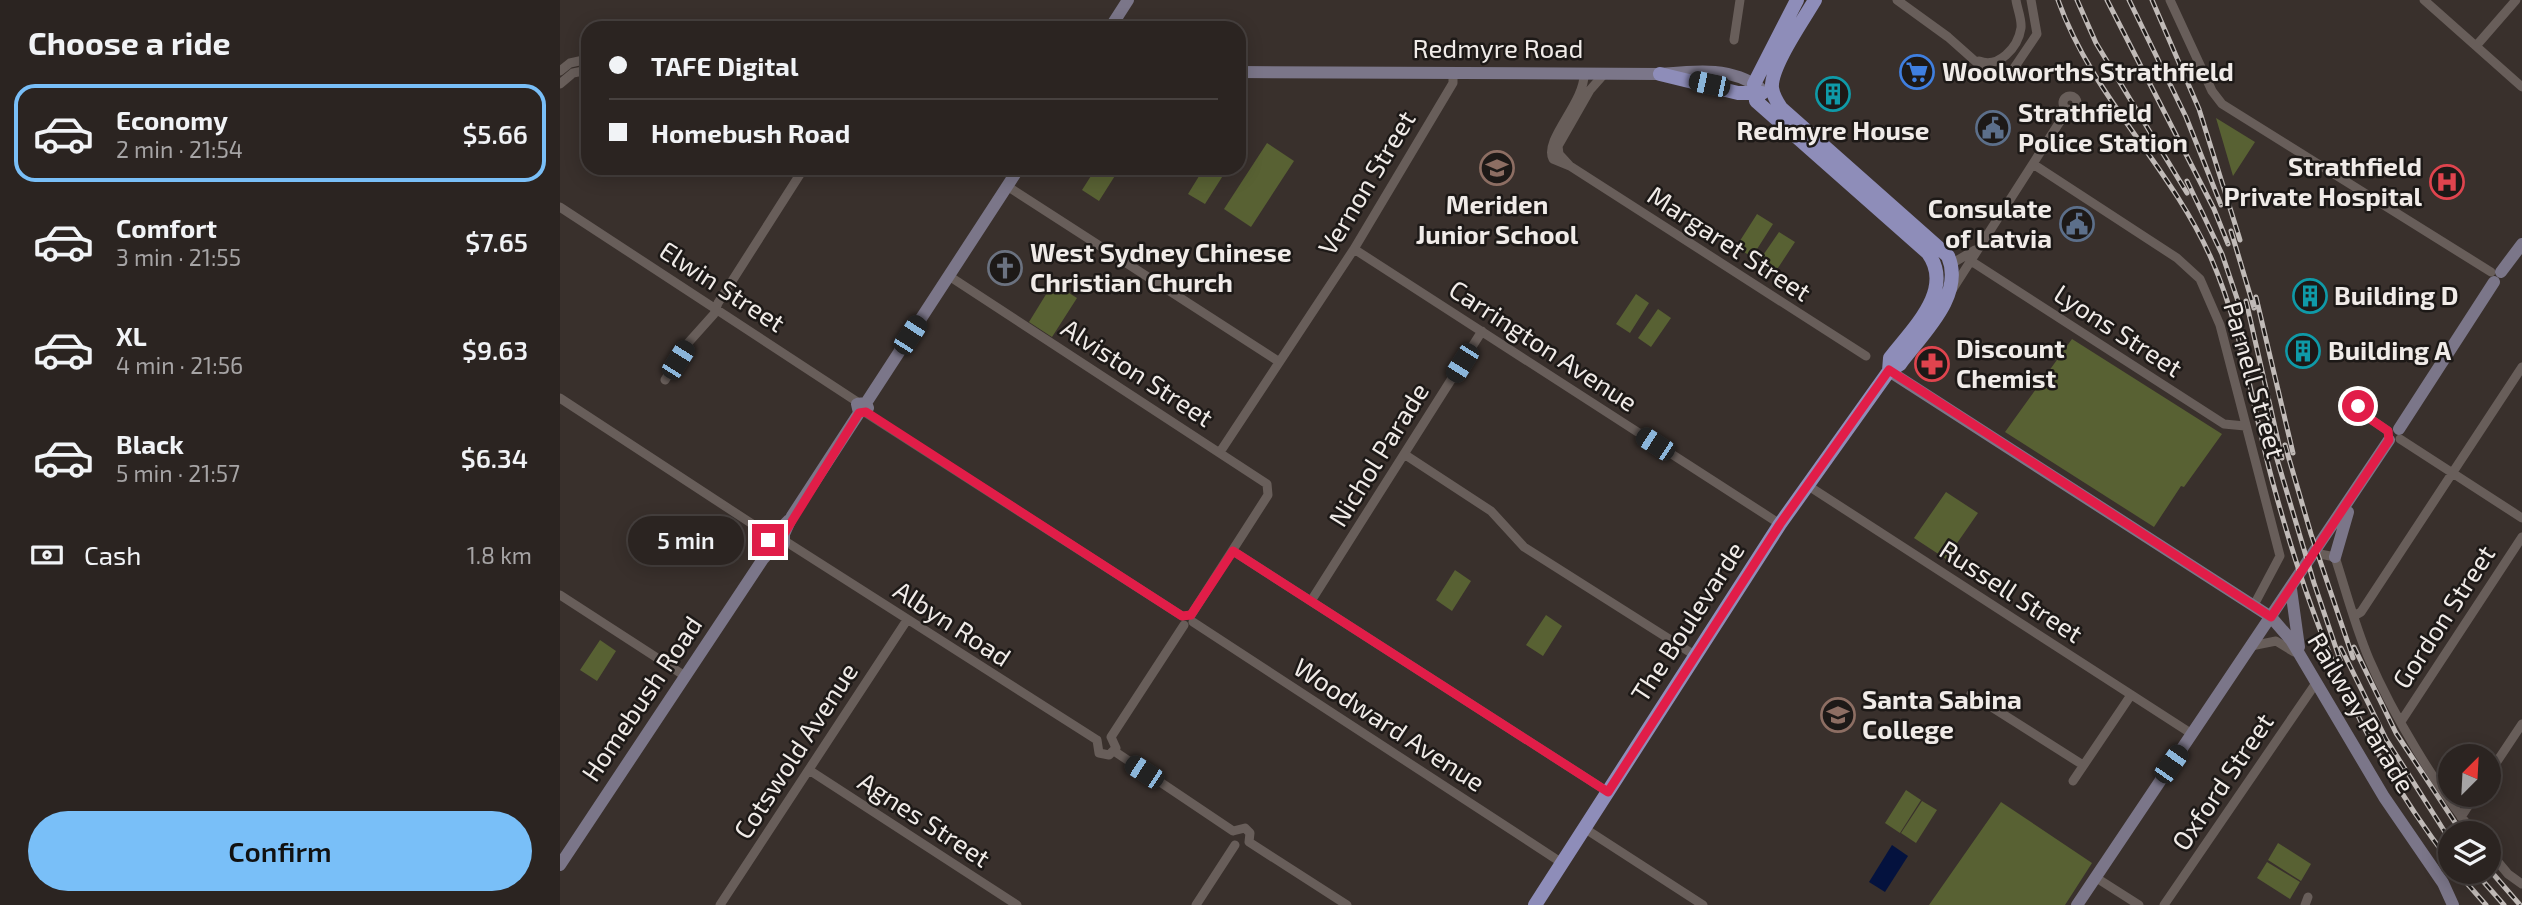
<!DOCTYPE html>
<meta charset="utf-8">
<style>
body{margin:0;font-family:"Exo 2",sans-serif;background:#37302e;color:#f1f3f6;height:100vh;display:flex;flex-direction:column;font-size:26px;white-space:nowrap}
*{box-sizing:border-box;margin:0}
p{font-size:23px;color:#a6a4a5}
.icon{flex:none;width:38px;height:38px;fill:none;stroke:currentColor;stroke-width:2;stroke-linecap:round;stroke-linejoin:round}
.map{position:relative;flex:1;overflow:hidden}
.details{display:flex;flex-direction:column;background:#2b2421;width:560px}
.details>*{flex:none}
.hud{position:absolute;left:21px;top:21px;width:665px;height:154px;border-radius:21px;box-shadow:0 4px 18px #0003,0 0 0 2px #47413f;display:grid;align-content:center;height:154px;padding:0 28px;background:#2b2421}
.needle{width:46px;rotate:24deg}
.fabs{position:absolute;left:1878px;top:744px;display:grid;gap:14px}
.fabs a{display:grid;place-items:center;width:63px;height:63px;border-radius:50%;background:#2b2421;box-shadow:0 4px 18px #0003,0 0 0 2px #47413f;font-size:35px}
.end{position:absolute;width:32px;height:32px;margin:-16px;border:9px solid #e11d48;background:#fff;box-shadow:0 0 0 4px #fff}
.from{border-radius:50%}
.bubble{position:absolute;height:49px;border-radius:24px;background:#2b2421;box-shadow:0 4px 18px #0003,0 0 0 2px #47413f;font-size:23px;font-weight:600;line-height:49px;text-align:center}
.car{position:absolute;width:21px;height:42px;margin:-21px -10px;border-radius:9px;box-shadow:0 0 5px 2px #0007;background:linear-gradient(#222 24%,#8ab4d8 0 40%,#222 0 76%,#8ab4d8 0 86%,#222 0)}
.hud b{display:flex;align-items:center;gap:24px;height:66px;font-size:26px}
.hud b+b{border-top:2px solid #47413f}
.hud i{width:18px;height:18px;background:#f1f3f6}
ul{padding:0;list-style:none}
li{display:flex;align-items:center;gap:21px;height:98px;margin:0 14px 10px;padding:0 14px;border:4px solid transparent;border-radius:21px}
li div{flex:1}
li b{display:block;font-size:26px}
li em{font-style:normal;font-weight:600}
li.on{border-color:#79bff8}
li>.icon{width:63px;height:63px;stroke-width:1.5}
h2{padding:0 28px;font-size:32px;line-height:84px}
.pay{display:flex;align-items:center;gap:18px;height:77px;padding:0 28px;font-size:26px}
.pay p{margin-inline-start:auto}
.primary-button{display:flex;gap:14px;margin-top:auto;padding:14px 28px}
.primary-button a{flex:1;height:80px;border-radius:42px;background:#79bff8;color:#111;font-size:28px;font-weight:600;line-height:80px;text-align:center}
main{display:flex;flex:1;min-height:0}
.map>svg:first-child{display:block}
</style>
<main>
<section class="details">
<h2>Choose a ride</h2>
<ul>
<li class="on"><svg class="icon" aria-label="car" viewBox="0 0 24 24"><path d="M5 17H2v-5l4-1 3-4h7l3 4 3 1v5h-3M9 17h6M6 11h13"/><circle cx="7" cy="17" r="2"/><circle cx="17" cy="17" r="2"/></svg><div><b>Economy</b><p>2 min · 21:54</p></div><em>$5.66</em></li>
<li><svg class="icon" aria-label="car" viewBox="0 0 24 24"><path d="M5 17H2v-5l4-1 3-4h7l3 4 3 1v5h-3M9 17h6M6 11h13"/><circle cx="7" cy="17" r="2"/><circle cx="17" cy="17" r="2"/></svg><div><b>Comfort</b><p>3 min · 21:55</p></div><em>$7.65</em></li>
<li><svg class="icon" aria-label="car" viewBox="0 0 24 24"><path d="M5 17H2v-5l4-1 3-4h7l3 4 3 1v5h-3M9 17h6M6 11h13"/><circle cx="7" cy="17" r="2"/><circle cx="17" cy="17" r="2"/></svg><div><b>XL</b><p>4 min · 21:56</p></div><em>$9.63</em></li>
<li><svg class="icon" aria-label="car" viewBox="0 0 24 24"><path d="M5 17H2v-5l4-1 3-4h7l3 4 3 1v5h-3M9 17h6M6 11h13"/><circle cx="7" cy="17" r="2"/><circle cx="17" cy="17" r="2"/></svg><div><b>Black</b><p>5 min · 21:57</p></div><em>$6.34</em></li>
</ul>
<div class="pay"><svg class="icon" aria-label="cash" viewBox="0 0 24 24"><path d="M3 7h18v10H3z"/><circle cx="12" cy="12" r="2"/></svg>Cash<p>1.8 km</p></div>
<div class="primary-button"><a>Confirm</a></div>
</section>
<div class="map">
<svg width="1962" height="905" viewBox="0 0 1962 905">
<rect width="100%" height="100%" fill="#39302c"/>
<path fill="#586133" d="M 1656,118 L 1695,142 L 1673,176 Z
M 707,143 L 734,161 L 691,227 L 664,209 Z
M 536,168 L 558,171 L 539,201 L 522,190 Z
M 644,168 L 654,168 L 664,174 L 645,204 L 628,194 Z
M 1197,214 L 1213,224 L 1192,257 L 1176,247 Z
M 1219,232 L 1235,242 L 1214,274 L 1197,264 Z
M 493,283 L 517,298 L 492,337 L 469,322 Z
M 1076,294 L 1089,303 L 1070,333 L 1056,324 Z
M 1098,309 L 1111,318 L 1091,347 L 1078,338 Z
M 1512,339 L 1662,434 L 1624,487 L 1621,486 L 1594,527 L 1445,432 Z
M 1386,492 L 1418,513 L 1386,559 L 1354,538 Z
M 895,570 L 911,581 L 892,611 L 876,600 Z
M 986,615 L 1002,626 L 983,656 L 966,645 Z
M 40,640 L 56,651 L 37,681 L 20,670 Z
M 1346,790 L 1361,800 L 1340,833 L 1325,823 Z
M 1362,801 L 1377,810 L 1356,843 L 1341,833 Z
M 1441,802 L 1532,863 L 1505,905 L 1369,905 Z
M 1718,843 L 1751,864 L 1741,881 L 1708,860 Z
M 1707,862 L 1740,882 L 1730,899 L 1697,878 Z"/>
<path fill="#04123e" d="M 1332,845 L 1348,856 L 1325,892 L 1309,882 Z"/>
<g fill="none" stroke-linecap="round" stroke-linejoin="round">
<path stroke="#685e5a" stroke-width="9" d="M 1337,0 L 1388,37 L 1424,69 L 1439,76 L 1452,71 L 1477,34 L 1471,0
M 1610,0 L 1652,91 L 1662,104 L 1931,272
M 1864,0 L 1962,87
M 1174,40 L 1180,0
M 1916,46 L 1956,0
M 1419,61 C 1438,69 1458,48 1461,28 C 1462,19 1457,8 1456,0
M 0,71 L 10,63 L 28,59
M 1024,74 C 1025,102 983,140 993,159 L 1010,166 L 1306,356
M 0,84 L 13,73 L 28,70
M1503 103a7 7 0 1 1 14 0a7 7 0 1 1-14 0Z
M 1473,164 L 1617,258 L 1640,279 L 1660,325 L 1720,556 L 1694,605
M 1010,166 L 999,154 L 998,146 L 1030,90 L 1045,73
M 447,186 L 718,361
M 0,207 L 299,403
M 794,249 L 1220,524
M 1411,261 L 1664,424 L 1685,426
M 1391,264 L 1415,250
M 389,276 L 707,484 L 708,495 L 631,615
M 1392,290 L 1508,109
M 105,380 L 128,343 L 154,314 L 158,303 L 244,168
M 0,398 L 209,535
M 1798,406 L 1809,418 L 1828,431
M 306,413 L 622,616
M 1840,439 L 1962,518
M 660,452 L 794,249 L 893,83 L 893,74
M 844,454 L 931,511 L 964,547 L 1136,656
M 1247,485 L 1632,734
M 225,541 L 537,740
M 673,551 L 1048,792
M 1755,553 L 1775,557 C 1786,591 1795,626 1809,659 C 1833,715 1876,786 1914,833
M 0,595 L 125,676
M 751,601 L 922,331
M 1794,616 L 1801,612 L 1962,367
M 633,622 L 1002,863
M 1691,646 L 1716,641 L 1734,652
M 1411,694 L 1523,765
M 1842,720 L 1962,537
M 551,737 L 624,625
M 537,740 L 539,753 L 549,755 L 556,748 L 551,737
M 554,751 L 673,831
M 249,770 L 457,905
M 1928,775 L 1962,724
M 1513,781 L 1571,695
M 1901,817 L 1916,794
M 1024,828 L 1143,905
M 673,831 L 685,828 L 690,833 L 689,842
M 689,842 L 787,905
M 1928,850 L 1948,874 L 1962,884
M 1535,877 L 1579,905
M 160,905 L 347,620
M 636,905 L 675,845
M 1604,905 L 1756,683
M 1745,905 L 1748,897"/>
<path stroke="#7b7689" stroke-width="12" d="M 550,28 L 568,0
M 679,72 L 1100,74 C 1134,71 1170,66 1200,88
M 1941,272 L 1962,244
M 1329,371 L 1711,617 L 1731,640 L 1824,797 L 1883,883 L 1893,905
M 308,408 L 306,403 L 459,168
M 1839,429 L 1934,282
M 205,555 L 210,533 L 219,530 L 229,520
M 1775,557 L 1788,512
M 1731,589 L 1739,647
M 0,865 L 203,559 L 214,547 L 224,543 L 224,534 L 232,516 L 299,413 L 297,404 L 306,403
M 1517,905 L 1829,440"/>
<path stroke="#8e8db9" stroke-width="14" d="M 1237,0 L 1194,84 L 1196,101 L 1368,253 C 1395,290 1352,329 1330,358 L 1329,371
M 1100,74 L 1178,93 L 1202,93
M 975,905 L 1220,524 L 1329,371 L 1340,364 C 1362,334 1405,296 1388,256 L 1221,108 C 1217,102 1213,95 1212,88 C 1210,67 1244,19 1255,0"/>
<g stroke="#c0bab7" stroke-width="5">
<path id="rail" d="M 1498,0 C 1532,96 1610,166 1651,258 C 1683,331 1693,411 1714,487 C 1753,630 1799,743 1890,862
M 1517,0 L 1536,43 L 1627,193
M 1547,0 L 1654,209 L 1668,244
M 1569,0 L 1626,117 L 1661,205
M 1592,0 L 1639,109 L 1680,240
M 1627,181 L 1662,254 L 1682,313
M 1671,231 L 1694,308
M 1696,297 L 1733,453
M 1686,301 L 1722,458
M 1725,445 L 1751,534 L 1793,658
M 1714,449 L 1754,583 L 1780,660
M 1794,647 L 1836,733 L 1902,833
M 1781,648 L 1826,739 L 1890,840
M 1928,868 L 1960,905
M 1897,872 L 1926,905
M 1915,872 L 1944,905"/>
</g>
<use href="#rail" stroke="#1d1917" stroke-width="2.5" stroke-dasharray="8" stroke-linecap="butt"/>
</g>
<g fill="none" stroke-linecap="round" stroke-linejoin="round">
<path stroke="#e11d48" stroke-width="9" d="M 208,540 L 212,531 L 224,534 L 299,413 L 306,412 L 622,616 L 631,615 L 673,551 L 1048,792 L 1220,524 L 1329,370 L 1711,617 L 1829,440 L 1828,431 L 1809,418 L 1798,406"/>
</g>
<defs>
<g id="supermarket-ring" transform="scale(1.75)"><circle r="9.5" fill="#1d1917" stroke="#3f7fe0" stroke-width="1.5"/><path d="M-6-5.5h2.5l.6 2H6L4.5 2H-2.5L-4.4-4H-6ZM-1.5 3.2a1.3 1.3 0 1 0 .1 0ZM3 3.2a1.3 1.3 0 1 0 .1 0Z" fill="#3f7fe0"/></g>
<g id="building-ring" transform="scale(1.75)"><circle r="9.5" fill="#1d1917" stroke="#0f9aa8" stroke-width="1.5"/><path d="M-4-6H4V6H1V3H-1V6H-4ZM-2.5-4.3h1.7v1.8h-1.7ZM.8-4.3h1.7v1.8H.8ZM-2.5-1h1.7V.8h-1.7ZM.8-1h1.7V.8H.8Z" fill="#0f9aa8"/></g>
<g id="civic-ring" transform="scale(1.75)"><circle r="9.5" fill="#1d1917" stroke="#5c6f8a" stroke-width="1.5"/><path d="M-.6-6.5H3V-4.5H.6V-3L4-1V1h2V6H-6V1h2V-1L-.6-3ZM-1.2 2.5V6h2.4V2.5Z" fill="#5c6f8a"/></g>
<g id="school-ring" transform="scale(1.75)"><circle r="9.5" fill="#1d1917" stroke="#8d6e63" stroke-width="1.5"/><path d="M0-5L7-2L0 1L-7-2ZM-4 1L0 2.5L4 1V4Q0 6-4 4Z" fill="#8d6e63"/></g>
<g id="hospital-ring" transform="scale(1.75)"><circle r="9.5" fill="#1d1917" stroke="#e0444e" stroke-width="1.5"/><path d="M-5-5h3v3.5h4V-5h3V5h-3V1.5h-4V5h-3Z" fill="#e0444e"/></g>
<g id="church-ring" transform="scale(1.75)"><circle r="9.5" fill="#1d1917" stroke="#6b7280" stroke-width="1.5"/><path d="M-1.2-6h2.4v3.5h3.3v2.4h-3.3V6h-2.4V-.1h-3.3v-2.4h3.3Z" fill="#6b7280"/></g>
<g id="pharmacy-ring" transform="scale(1.75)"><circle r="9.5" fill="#1d1917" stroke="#e0444e" stroke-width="1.5"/><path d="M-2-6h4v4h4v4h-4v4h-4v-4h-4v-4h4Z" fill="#e0444e"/></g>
</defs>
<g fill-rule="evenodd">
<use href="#supermarket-ring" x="1357" y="72"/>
<use href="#building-ring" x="1273" y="94"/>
<use href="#civic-ring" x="1433" y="128"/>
<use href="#school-ring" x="937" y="168"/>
<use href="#hospital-ring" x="1887" y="182"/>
<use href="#civic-ring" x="1517" y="224"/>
<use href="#church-ring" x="445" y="268"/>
<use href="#building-ring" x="1750" y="296"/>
<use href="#building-ring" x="1743" y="351"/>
<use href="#pharmacy-ring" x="1372" y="364"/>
<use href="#school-ring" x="1278" y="715"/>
</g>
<g text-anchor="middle" stroke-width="5" stroke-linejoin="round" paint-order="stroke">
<g font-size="26" fill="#f0ebe8" stroke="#1d1917">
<text x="938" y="58">Redmyre Road</text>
<text transform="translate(807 183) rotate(-59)" y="9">Vernon Street</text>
<text transform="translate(1169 244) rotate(33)" y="9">Margaret Street</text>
<text transform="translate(162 287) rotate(33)" y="9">Elwin Street</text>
<text transform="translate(1558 331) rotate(33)" y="9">Lyons Street</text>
<text transform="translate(983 346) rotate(33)" y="9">Carrington Avenue</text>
<text transform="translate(577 373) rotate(33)" y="9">Alviston Street</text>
<text transform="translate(1694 380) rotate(74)" y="9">Parnell Street</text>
<text transform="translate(819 455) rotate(-58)" y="9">Nichol Parade</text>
<text transform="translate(1451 592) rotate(33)" y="9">Russell Street</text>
<text transform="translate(1884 617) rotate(-57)" y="9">Gordon Street</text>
<text transform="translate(1128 622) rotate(-57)" y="9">The Boulevarde</text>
<text transform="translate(392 624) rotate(33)" y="9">Albyn Road</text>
<text transform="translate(82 699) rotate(-56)" y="9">Homebush Road</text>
<text transform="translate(1801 713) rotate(59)" y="9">Railway Parade</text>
<text transform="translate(829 725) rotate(33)" y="9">Woodward Avenue</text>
<text transform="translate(236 751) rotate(-57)" y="9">Cotswold Avenue</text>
<text transform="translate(1663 782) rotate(-56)" y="9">Oxford Street</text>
<text transform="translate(364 820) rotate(33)" y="9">Agnes Street</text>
</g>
<g font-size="26" font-weight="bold" fill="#f0ebe8" stroke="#1d1917" text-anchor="start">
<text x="1382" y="81">Woolworths Strathfield</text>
<text x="1458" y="122">Strathfield<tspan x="1458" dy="30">Police Station</tspan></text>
<text x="1273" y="140" text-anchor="middle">Redmyre House</text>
<text x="1862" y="176" text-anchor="end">Strathfield<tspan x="1862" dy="30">Private Hospital</tspan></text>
<text x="937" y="214" text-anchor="middle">Meriden<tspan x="937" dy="30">Junior School</tspan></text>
<text x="1492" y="218" text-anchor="end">Consulate<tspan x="1492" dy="30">of Latvia</tspan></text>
<text x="470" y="262">West Sydney Chinese<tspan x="470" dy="30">Christian Church</tspan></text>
<text x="1774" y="305">Building D</text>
<text x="1396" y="358">Discount<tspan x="1396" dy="30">Chemist</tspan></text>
<text x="1768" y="360">Building A</text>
<text x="1302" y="709">Santa Sabina<tspan x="1302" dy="30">College</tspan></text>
</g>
</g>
</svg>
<div class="fabs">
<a><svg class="needle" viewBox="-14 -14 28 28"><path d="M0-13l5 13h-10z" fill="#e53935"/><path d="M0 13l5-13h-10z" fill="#a6a4a5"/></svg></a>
<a><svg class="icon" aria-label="layers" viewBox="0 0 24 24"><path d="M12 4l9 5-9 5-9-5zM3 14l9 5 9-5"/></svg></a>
</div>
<i class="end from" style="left:1798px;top:406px"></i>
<i class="end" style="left:208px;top:540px"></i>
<div class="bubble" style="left:68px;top:516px;width:116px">5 min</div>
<i class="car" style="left:1149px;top:84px;rotate:282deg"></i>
<i class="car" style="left:350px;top:335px;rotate:33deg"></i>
<i class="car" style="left:118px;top:360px;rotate:32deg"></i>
<i class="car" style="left:902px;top:363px;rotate:212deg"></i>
<i class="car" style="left:1095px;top:444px;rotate:303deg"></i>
<i class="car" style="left:1611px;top:764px;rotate:35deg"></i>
<i class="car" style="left:584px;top:772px;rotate:303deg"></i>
<div class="hud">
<b><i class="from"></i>TAFE Digital</b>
<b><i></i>Homebush Road</b>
</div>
</div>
</main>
